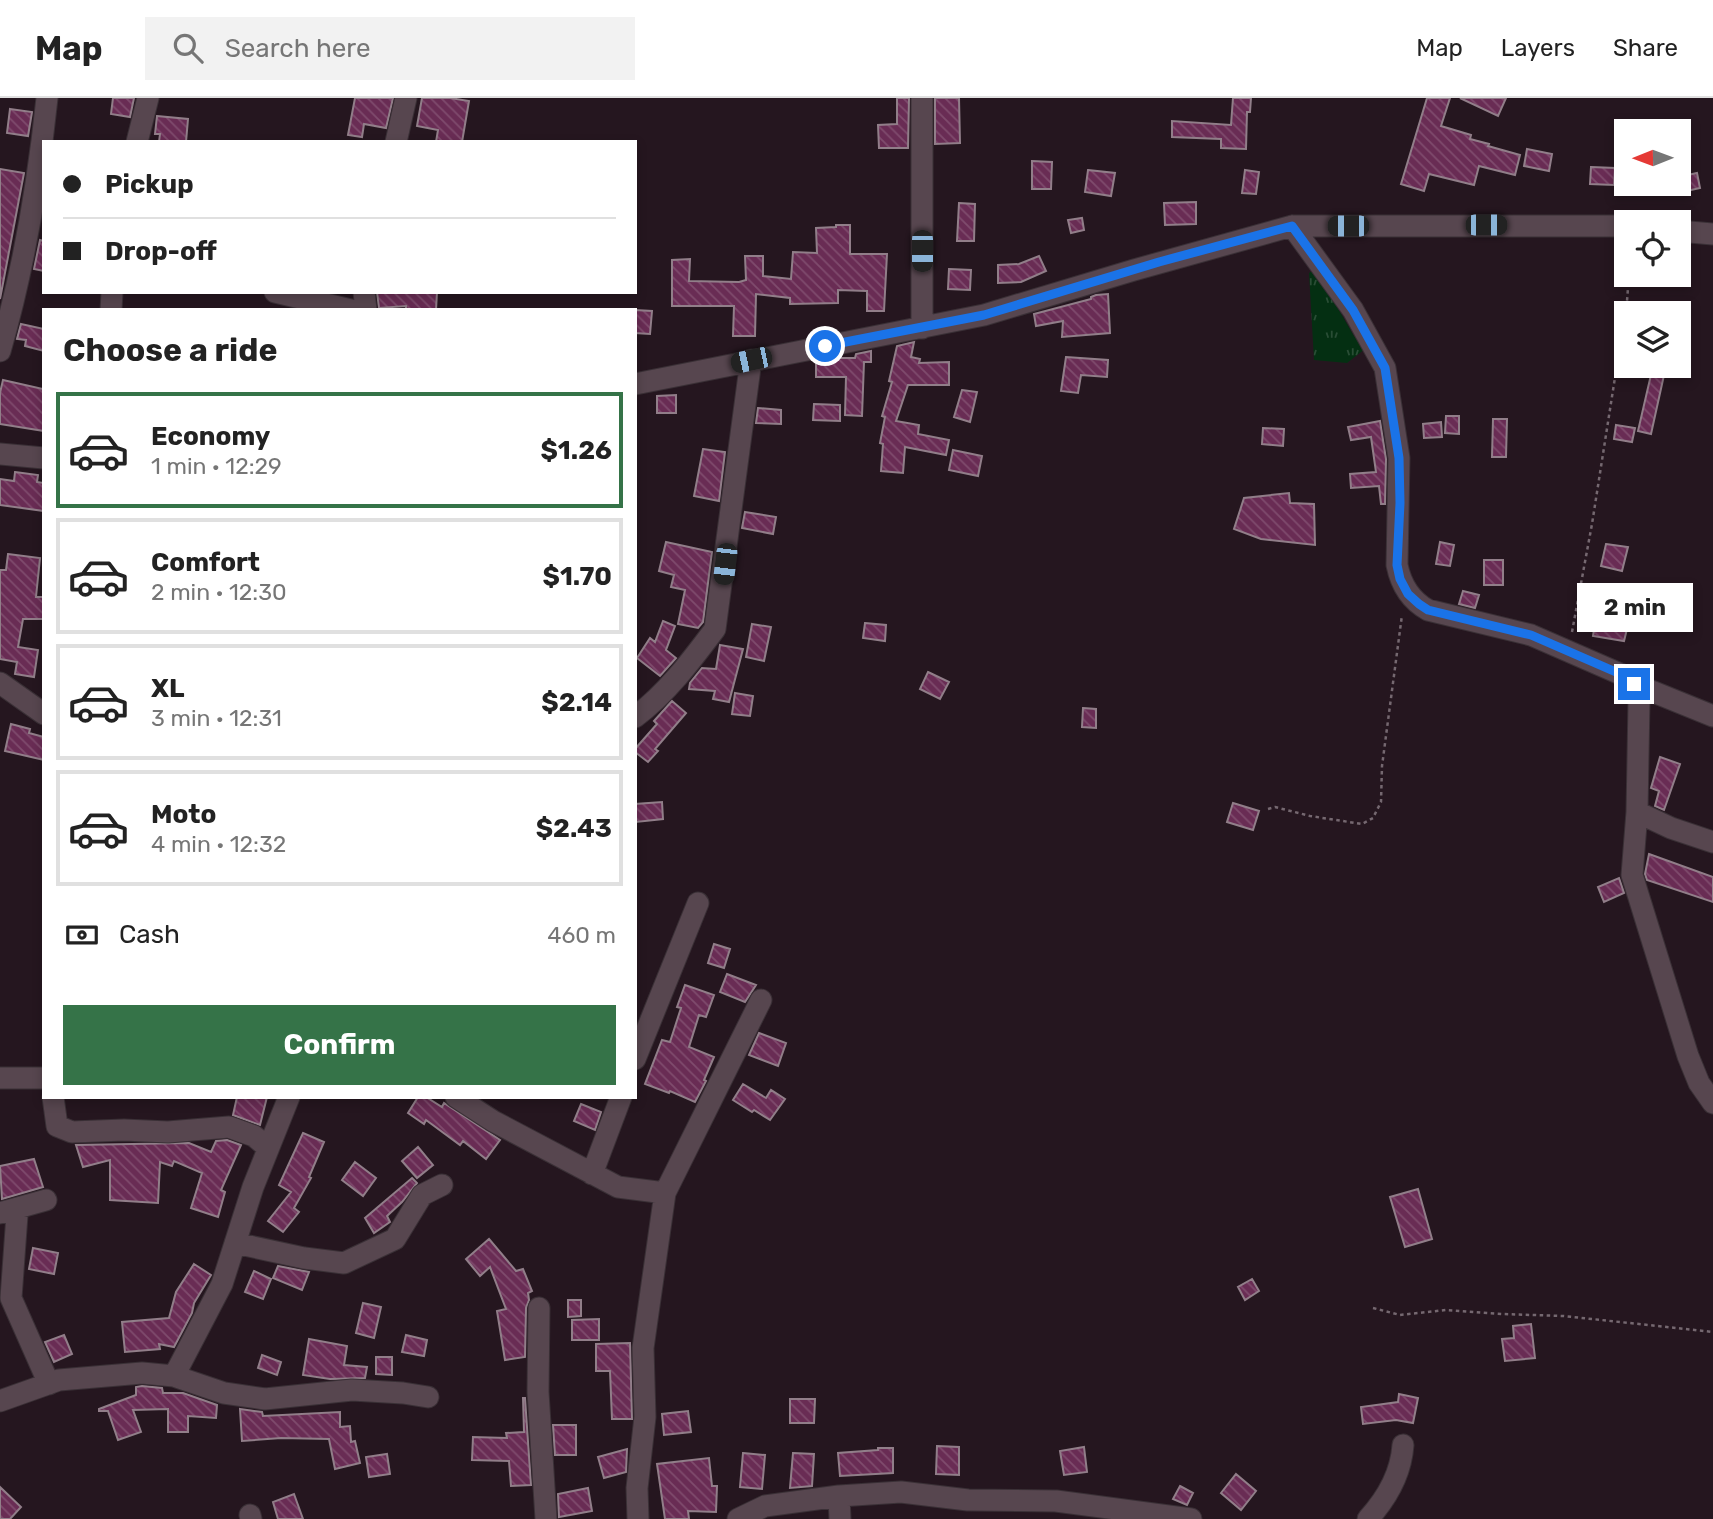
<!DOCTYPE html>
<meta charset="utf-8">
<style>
body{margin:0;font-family:Rubik,sans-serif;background:#f2f2f2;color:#222;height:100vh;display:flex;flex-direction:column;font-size:26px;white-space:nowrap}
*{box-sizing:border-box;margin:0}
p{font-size:23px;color:#767676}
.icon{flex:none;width:38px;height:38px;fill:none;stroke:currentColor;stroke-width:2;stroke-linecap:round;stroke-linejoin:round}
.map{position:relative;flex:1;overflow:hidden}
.drawer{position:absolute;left:42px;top:210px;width:595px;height:791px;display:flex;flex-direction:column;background:#fff;border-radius:0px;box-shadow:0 4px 10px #0003}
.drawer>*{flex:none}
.guide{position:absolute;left:42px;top:42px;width:595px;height:154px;border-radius:0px;box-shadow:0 4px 10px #0003;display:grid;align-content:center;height:154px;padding:0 21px;background:#fff}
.needle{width:46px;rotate:269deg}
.fabs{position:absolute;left:1614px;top:21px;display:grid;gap:14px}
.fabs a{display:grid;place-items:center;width:77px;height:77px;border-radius:0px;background:#fff;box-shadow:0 4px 10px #0003;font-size:35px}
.end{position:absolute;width:32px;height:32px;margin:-16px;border:9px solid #1a73e8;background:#fff;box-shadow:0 0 0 4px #fff}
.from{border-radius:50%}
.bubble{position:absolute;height:49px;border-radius:0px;background:#fff;box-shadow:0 4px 10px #0003;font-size:23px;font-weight:700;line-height:49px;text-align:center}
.car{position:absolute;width:21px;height:42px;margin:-21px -10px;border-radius:9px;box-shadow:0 0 5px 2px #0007;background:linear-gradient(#222 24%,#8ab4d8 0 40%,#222 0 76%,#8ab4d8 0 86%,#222 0)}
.guide b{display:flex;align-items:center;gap:24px;height:66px;font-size:26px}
.guide b+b{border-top:2px solid #e0e0e0}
.guide i{width:18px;height:18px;background:#222}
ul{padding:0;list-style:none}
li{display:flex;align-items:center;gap:21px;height:116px;margin:0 14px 10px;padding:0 7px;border:4px solid #e0e0e0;border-radius:0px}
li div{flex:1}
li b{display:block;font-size:26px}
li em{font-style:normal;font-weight:700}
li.current{border-color:#357348}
li>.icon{width:63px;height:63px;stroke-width:1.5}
h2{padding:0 21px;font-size:32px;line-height:84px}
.pay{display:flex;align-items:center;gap:18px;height:77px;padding:0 21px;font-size:26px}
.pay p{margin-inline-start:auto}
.primary-button{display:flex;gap:14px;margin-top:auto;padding:14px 21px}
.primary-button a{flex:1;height:80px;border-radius:0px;background:#357348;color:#fff;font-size:28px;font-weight:700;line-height:80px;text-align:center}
header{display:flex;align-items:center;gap:42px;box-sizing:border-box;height:98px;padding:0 35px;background:#fff;border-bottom:2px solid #e0e0e0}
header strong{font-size:33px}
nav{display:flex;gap:38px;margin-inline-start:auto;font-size:24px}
.search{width:490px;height:63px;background:#f2f2f2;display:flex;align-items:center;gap:18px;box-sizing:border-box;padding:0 24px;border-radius:0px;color:#767676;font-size:26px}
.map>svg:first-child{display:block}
</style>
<header>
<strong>Map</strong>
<div class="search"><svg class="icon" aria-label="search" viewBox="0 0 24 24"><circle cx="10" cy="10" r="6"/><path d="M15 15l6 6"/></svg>Search here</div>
<nav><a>Map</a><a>Layers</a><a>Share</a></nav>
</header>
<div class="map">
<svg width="1713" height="1421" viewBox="0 0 1713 1421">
<defs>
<pattern id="park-tufts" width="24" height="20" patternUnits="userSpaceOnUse" patternTransform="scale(1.75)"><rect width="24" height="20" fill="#042f12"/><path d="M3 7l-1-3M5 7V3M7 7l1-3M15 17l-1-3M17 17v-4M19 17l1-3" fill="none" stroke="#294d35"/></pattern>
<pattern id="building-back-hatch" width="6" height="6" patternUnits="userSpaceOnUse" patternTransform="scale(1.75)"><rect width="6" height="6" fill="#692c54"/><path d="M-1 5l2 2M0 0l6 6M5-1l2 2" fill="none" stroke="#7f4b6d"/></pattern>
</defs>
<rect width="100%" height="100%" fill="#25161f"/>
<path fill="url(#park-tufts)" d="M 1315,171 L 1354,238 L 1365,251 L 1347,265 L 1314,262 L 1309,175 Z"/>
<path fill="url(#building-back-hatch)" stroke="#917e89" stroke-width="2" d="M 113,0 L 134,0 L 130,19 L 111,16 Z
M 355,0 L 393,0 L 386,30 L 364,26 L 362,39 L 348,37 Z
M 422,0 L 450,0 L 469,3 L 462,44 L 436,44 L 438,32 L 417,28 Z
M 897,0 L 909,0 L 908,50 L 879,50 L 878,27 L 897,26 Z
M 935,0 L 959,0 L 960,45 L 935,46 Z
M 1233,0 L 1251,0 L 1250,14 L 1247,14 L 1246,51 L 1221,50 L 1221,41 L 1172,39 L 1172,23 L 1231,27 Z
M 1427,0 L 1450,0 L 1441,28 L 1471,37 L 1470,41 L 1489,46 L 1488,48 L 1520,57 L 1515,77 L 1479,68 L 1474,87 L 1429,76 L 1424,93 L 1401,86 Z
M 1460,0 L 1506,0 L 1498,18 Z
M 10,11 L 32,14 L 28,38 L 7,35 Z
M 157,18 L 188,21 L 186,44 L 159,44 L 160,36 L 155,36 Z
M 1527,51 L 1552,56 L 1549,73 L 1524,68 Z
M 1032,63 L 1052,64 L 1051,91 L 1032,91 Z
M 1591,69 L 1615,70 L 1614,87 L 1590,86 Z
M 0,71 L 24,75 L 0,201 Z
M 1088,72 L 1115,75 L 1111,98 L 1085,94 Z
M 1245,72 L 1259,74 L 1256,96 L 1242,95 Z
M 1697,75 L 1700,90 L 1678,95 L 1678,79 Z
M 1196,104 L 1196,126 L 1165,127 L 1164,105 Z
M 959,105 L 975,106 L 974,143 L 957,143 Z
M 1082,120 L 1084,132 L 1071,135 L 1068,122 Z
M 836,127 L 850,127 L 850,156 L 887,156 L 884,213 L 867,213 L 867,193 L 838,192 L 838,205 L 790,206 L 790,200 L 756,196 L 755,238 L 733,238 L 734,208 L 672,208 L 672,162 L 690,161 L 689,183 L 739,184 L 746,182 L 745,158 L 763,158 L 763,178 L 791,181 L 793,154 L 817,155 L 816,130 L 836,129 Z
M 40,142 L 44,143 L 44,173 L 34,171 Z
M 1039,158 L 1046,173 L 1021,184 L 998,185 L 998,167 L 1019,166 Z
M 949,171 L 971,172 L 970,192 L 948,191 Z
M 377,194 L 437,194 L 436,212 L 406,212 L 406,208 L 379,210 Z
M 1108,196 L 1110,235 L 1062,239 L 1063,223 L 1036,228 L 1034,216 L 1091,201 L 1091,199 L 1096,197 Z
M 635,212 L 652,213 L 650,236 L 635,235 Z
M 21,226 L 44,231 L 44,253 L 25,248 L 26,242 L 17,241 Z
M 914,244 L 911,259 L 920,261 L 919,265 L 949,264 L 949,287 L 908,287 L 896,323 L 919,327 L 918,336 L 949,342 L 946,357 L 905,349 L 903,375 L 881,373 L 883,346 L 880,345 L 885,319 L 882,318 L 892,284 L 889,283 L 897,248 Z
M 871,253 L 871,264 L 864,264 L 862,318 L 845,317 L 846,279 L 816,279 L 816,264 L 833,260 L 855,260 L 856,256 Z
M 1066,259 L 1108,262 L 1107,279 L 1081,277 L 1078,295 L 1061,293 Z
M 1653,268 L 1666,268 L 1651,336 L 1638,333 Z
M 3,282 L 43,291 L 44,333 L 0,326 L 0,295 Z
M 962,292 L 977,294 L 970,324 L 954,319 Z
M 676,297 L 676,315 L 657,315 L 657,298 Z
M 814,306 L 840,307 L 840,323 L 813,322 Z
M 758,310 L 781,312 L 781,326 L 756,325 Z
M 1446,318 L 1459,318 L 1459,336 L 1445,335 Z
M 1493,321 L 1507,321 L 1506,359 L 1492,359 Z
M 1380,323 L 1386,361 L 1385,406 L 1381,406 L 1379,388 L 1351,390 L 1350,376 L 1376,374 L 1371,339 L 1351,342 L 1348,329 Z
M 1441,324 L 1442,339 L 1424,340 L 1423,326 Z
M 1616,327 L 1635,330 L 1632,344 L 1614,341 Z
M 1263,330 L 1284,331 L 1283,348 L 1262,346 Z
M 703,351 L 725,354 L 719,403 L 694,398 Z
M 953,352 L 982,358 L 978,378 L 949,372 Z
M 15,374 L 38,377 L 37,384 L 44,385 L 44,413 L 0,407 L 0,381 L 14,383 Z
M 1289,395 L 1290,405 L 1314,406 L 1315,447 L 1261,441 L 1234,431 L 1244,400 Z
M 745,414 L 776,419 L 773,436 L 742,430 Z
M 666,444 L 712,454 L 703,524 L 698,530 L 678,526 L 685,492 L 671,489 L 674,477 L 659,473 Z
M 1440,444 L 1454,447 L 1450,468 L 1436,466 Z
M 1606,446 L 1628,449 L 1622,473 L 1601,468 Z
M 8,456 L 40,460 L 36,499 L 44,499 L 44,521 L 23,521 L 18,549 L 38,552 L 34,579 L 15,576 L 17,564 L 0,561 L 0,472 L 6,472 Z
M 1484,462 L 1503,462 L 1503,487 L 1484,487 Z
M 1463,493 L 1479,497 L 1475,510 L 1459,506 Z
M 663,523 L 675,528 L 666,552 L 676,560 L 660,578 L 637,560 L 650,540 L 655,544 Z
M 1616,524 L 1628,527 L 1624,543 L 1593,538 L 1595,525 L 1615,528 Z
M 865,525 L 886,527 L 885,543 L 863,540 Z
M 752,526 L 771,529 L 764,563 L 746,559 Z
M 720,547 L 743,551 L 729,604 L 713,601 L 715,593 L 689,591 L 690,585 L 702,570 L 716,571 Z
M 928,574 L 949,584 L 940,601 L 920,591 Z
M 735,595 L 753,598 L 750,618 L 732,616 Z
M 672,603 L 686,615 L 655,651 L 658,653 L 648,664 L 635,654 L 635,651 L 657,626 L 654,623 Z
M 1083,610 L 1096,611 L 1096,630 L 1082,629 Z
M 11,626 L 30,631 L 29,635 L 44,639 L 44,662 L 5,653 Z
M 1660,659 L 1680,666 L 1664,712 L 1655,708 L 1659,693 L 1651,690 Z
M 662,704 L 663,721 L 636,724 L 635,706 Z
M 1233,705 L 1259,713 L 1253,732 L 1227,724 Z
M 1649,756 L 1713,779 L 1713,804 L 1647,782 L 1645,776 Z
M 1619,780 L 1624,795 L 1604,804 L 1598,789 Z
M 714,846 L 730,851 L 724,870 L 708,865 Z
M 727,876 L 756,887 L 745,904 L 720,894 Z
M 685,887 L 714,897 L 706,919 L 699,917 L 689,949 L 714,959 L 704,982 L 706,983 L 695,1004 L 670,993 L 669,995 L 645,986 L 662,942 L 670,944 L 681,910 L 677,909 Z
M 759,935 L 786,945 L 778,968 L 749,957 Z
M 743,986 L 766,1000 L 771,992 L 785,1001 L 770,1022 L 754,1012 L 752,1014 L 733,1002 Z
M 237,999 L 267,999 L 260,1027 L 233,1017 Z
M 418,999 L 426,999 L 442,1009 L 444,1005 L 500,1042 L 486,1061 L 463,1043 L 460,1047 L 426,1022 L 424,1026 L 408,1015 Z
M 581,1006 L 601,1014 L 595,1032 L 574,1023 Z
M 303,1035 L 324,1044 L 309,1079 L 311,1080 L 294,1110 L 299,1114 L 283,1134 L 268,1123 L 291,1094 L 279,1087 Z
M 227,1042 L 241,1047 L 221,1092 L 225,1094 L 218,1119 L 191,1110 L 202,1075 L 174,1063 L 172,1068 L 160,1064 L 158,1105 L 110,1102 L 110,1062 L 83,1069 L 76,1047 L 189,1045 L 211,1054 L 216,1043 Z
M 418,1049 L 433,1067 L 417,1080 L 402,1063 Z
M 34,1061 L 43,1089 L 2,1101 L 0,1068 Z
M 355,1064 L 376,1080 L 363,1098 L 342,1082 Z
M 412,1080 L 417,1085 L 402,1104 L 387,1118 L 390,1124 L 374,1135 L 365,1120 Z
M 1418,1091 L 1432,1141 L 1405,1149 L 1390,1099 Z
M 489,1141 L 516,1173 L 523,1171 L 532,1193 L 528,1195 L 529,1202 L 526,1210 L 525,1259 L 505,1262 L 497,1213 L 506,1211 L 490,1169 L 480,1178 L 466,1161 Z
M 33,1150 L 58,1155 L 54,1176 L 29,1171 Z
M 194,1166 L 211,1177 L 194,1205 L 192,1215 L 174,1249 L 159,1246 L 160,1251 L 125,1254 L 122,1224 L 169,1220 L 176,1194 Z
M 278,1168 L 309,1174 L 302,1192 L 273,1180 Z
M 254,1173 L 271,1181 L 263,1201 L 245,1194 Z
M 1252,1181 L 1259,1193 L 1245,1202 L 1238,1189 Z
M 568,1202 L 581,1202 L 581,1218 L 568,1219 Z
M 363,1205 L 381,1209 L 374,1240 L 356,1235 Z
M 599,1221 L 599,1242 L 572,1242 L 572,1222 Z
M 1531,1226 L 1535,1260 L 1505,1263 L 1502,1241 L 1514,1240 L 1513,1228 Z
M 64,1237 L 72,1256 L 54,1264 L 45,1244 Z
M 406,1237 L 427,1242 L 424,1258 L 402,1254 Z
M 309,1241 L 347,1248 L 344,1267 L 367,1269 L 365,1280 L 330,1281 L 303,1277 Z
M 630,1245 L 632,1321 L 612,1321 L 610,1273 L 596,1273 L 596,1246 Z
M 262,1257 L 281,1264 L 277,1277 L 258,1270 Z
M 376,1259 L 392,1259 L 392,1277 L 376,1276 Z
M 142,1288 L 162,1290 L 163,1295 L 183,1295 L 217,1307 L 216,1320 L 188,1318 L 188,1334 L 168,1334 L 168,1311 L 133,1312 L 141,1334 L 118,1342 L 108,1313 L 99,1313 L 99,1311 L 136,1297 L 136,1289 Z
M 1399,1296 L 1418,1300 L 1413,1325 L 1396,1322 L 1363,1326 L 1361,1309 L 1398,1304 Z
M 523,1300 L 525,1300 L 531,1387 L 511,1388 L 509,1363 L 472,1362 L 473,1339 L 507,1340 L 506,1335 L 524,1334 Z
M 790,1301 L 815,1301 L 814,1325 L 790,1325 Z
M 240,1311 L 262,1314 L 263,1318 L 340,1314 L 340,1329 L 350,1328 L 351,1344 L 355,1343 L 360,1365 L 335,1371 L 329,1341 L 281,1340 L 242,1343 Z
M 688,1313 L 691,1334 L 664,1337 L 662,1316 Z
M 553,1327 L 576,1327 L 576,1357 L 555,1357 Z
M 937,1348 L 959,1349 L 959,1377 L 936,1376 Z
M 1084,1349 L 1087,1374 L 1064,1377 L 1060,1353 Z
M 878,1350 L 893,1350 L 893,1375 L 840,1378 L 838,1355 L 878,1352 Z
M 627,1351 L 626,1374 L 604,1380 L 598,1359 Z
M 743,1355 L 765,1357 L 762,1391 L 740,1389 Z
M 793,1355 L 814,1356 L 812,1388 L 790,1390 Z
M 387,1356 L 390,1376 L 369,1379 L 366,1359 Z
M 709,1360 L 712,1388 L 717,1388 L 716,1414 L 688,1413 L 689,1421 L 665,1421 L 657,1366 Z
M 1236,1376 L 1256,1393 L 1241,1412 L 1221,1395 Z
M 1180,1388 L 1193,1395 L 1187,1407 L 1173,1401 Z
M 0,1389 L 21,1409 L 10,1421 L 0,1421 Z
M 588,1390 L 592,1413 L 559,1419 L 558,1396 Z
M 294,1396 L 303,1421 L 278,1421 L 273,1404 Z"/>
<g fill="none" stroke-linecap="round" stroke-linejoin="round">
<g stroke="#3a3036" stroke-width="23">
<path id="minor" d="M 922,0 L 922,230
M 137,44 L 148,0
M 396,44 L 406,0
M 1292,128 L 1353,212 L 1385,270 L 1399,360 L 1397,467 C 1401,487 1410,502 1428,512 L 1531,537 L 1625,578 L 1634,586 L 1639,603 L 1637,714 L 1632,777 L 1688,958 L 1699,985 L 1713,1005
M 1678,133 L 1713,136
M 275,194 L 351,212
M 364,194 L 366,212
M 111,212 L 112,194
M 0,253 C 24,170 38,86 47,0
M 635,286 L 984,217 L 1134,172 L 1292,128 L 1626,128
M 0,356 L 44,360
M 0,585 L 44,616
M 1634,586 L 1713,618
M 635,619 C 667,595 691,563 715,531 L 751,262
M 1637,714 L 1671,730 L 1713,744
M 635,961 L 698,805
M 0,980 L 44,980
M 53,999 L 57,1028 L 72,1034 L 124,1032 L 168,1034 L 229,1029 L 254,1038 L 268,1050
M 456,999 L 493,1023 L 618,1089 L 665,1095 L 643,1250 L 645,1319 L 637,1390 L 638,1421
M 592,1076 L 621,999
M 665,1095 L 761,902
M 15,1111 L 17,1117 L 11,1200 L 49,1286
M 0,1115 L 46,1102
M 235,1145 L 304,1160 L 344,1165 L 395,1141 L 422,1097 L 442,1087
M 539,1210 L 538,1294 L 546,1421
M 174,1278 L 224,1295 L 265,1301 L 352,1292 L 403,1295 L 428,1299
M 0,1303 L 59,1282 L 142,1275 L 174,1278 L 222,1186 L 253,1089 L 289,999
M 839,1398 L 840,1421
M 250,1417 L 251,1421
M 738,1421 L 765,1408 L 839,1398 L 901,1394 L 968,1402 L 1056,1403 L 1191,1421
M 1368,1421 C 1388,1399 1401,1376 1403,1347"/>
</g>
<path stroke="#756870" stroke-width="2.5" stroke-dasharray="3.5 3.5" stroke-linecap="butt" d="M 1572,534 L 1592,426 L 1627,203 L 1629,177
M 1268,711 L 1275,709 L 1310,718 L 1362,726 L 1373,720 L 1381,704 L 1382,668 L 1402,517
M 1373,1210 L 1400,1217 L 1446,1212 L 1502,1216 L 1564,1218 L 1713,1234"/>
<use href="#minor" stroke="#57464f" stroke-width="21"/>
</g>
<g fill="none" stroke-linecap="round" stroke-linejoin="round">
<path stroke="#1a73e8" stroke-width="9" d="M 825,248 L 984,217 L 1159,164 L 1292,128 L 1353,212 L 1385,270 L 1399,360 L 1400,405 L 1397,467 L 1400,481 L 1408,496 L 1419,506 L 1428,512 L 1531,537 L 1625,578 L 1634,586"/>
</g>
</svg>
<div class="fabs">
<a><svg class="needle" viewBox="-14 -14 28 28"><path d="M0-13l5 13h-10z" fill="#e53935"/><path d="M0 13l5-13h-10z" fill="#767676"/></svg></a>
<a><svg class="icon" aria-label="locate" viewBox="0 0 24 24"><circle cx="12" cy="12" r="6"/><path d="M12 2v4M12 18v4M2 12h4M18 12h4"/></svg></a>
<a><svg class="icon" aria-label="layers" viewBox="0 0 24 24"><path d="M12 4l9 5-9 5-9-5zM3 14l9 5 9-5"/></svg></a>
</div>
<i class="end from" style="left:825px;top:248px"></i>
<i class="end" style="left:1634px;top:586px"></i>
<div class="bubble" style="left:1577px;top:485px;width:116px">2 min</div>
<i class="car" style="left:1486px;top:127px;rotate:90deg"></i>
<i class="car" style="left:1348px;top:128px;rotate:270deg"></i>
<i class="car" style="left:922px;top:153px;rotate:180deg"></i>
<i class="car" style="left:751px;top:262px;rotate:258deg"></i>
<i class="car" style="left:725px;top:466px;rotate:187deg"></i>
<div class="guide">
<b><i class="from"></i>Pickup</b>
<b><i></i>Drop-off</b>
</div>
<section class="drawer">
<h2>Choose a ride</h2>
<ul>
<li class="current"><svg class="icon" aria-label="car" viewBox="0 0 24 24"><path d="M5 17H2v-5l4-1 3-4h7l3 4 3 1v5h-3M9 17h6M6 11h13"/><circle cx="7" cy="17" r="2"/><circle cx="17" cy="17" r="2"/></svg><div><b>Economy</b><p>1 min · 12:29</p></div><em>$1.26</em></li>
<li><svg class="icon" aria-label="car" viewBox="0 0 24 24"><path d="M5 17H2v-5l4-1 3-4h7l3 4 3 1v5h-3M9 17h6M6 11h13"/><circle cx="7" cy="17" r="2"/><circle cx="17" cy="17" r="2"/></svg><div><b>Comfort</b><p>2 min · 12:30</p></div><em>$1.70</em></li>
<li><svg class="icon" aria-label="car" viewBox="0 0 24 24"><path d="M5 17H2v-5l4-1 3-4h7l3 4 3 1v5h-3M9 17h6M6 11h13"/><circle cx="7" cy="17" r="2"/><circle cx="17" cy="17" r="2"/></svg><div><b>XL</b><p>3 min · 12:31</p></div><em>$2.14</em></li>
<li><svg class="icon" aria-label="car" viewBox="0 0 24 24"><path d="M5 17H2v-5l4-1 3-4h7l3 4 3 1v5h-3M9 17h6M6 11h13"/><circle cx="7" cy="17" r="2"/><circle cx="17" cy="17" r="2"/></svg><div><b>Moto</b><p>4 min · 12:32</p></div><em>$2.43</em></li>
</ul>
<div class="pay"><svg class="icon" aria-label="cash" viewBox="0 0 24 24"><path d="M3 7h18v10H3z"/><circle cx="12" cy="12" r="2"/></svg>Cash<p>460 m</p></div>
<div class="primary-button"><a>Confirm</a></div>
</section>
</div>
